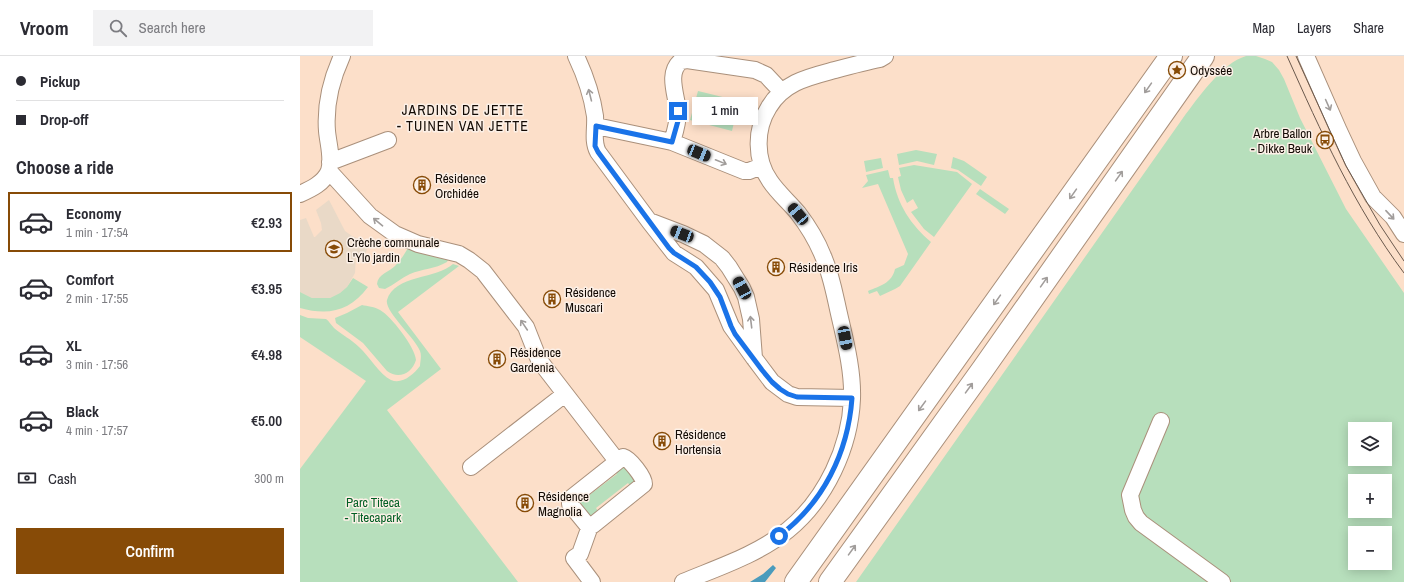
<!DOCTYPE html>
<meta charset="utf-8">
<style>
body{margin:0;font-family:"Archivo Narrow",sans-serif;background:#f2f2f3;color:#2b2b33;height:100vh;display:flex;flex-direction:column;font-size:15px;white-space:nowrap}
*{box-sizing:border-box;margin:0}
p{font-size:13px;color:#7c7c81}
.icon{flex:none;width:22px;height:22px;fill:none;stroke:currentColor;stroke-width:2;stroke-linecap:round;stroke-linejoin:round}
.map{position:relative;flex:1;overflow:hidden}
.drawer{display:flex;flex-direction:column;background:#fff;width:300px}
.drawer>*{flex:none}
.banner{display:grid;align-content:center;height:88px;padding:0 16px;background:#fff}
.controls{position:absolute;left:1048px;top:366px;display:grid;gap:8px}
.controls a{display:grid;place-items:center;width:44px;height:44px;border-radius:0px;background:#fff;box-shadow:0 2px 10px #0003;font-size:20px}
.end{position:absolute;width:18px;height:18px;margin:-9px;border:5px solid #1a73e8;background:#fff;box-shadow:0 0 0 2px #fff}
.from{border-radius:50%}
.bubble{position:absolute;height:28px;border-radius:0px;background:#fff;box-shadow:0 2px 10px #0003;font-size:13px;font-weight:600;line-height:28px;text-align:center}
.car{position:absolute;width:12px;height:24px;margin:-12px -6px;border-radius:5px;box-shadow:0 0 3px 1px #0007;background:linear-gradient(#222 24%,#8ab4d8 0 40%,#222 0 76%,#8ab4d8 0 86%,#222 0)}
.banner b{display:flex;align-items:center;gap:14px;height:38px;font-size:15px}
.banner b+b{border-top:1px solid #e1e1e2}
.banner i{width:10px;height:10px;background:#2b2b33}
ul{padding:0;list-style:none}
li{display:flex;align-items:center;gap:12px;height:60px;margin:0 8px 6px;padding:0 8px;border:2px solid transparent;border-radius:0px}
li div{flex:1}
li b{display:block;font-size:15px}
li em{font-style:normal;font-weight:600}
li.active{border-color:#874b07}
li>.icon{width:36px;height:36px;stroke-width:1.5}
h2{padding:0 16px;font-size:18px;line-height:48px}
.pay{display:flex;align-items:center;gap:10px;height:44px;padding:0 16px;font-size:15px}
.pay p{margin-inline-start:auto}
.action{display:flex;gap:8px;margin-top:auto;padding:8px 16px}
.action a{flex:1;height:46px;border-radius:0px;background:#874b07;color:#fff;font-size:16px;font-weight:600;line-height:46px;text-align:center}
header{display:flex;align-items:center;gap:24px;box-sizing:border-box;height:56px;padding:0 20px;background:#fff;border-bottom:1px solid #e1e1e2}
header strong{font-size:19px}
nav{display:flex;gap:22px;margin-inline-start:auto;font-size:14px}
.search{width:280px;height:36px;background:#f2f2f3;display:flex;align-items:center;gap:10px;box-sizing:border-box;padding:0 14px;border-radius:0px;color:#7c7c81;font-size:15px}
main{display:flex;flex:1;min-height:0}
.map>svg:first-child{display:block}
</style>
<header>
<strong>Vroom</strong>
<div class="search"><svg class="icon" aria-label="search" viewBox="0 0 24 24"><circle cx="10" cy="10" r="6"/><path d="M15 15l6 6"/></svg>Search here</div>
<nav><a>Map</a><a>Layers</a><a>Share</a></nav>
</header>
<main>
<section class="drawer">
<div class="banner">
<b><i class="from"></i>Pickup</b>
<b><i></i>Drop-off</b>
</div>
<h2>Choose a ride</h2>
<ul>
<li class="active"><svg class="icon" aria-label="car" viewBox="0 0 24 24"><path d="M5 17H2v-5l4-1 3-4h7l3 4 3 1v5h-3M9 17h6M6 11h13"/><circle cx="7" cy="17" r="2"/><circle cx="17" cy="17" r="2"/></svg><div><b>Economy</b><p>1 min · 17:54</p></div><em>€2.93</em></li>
<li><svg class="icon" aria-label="car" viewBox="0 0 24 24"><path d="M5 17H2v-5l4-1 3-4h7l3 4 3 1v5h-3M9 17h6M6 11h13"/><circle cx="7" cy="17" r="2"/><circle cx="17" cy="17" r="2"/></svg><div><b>Comfort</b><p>2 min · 17:55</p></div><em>€3.95</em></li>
<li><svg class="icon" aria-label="car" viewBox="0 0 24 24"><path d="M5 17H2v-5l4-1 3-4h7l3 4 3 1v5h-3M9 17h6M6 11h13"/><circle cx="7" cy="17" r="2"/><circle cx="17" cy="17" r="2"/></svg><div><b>XL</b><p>3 min · 17:56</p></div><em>€4.98</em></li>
<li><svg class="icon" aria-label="car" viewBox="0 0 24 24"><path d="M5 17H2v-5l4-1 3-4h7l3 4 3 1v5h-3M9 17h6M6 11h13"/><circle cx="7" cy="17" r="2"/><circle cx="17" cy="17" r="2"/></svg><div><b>Black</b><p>4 min · 17:57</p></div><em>€5.00</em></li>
</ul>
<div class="pay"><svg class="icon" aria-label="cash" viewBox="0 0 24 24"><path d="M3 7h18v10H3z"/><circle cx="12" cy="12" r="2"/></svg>Cash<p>300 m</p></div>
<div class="action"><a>Confirm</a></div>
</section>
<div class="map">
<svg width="1104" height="526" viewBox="0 0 1104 526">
<rect width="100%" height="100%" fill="#fcdfc9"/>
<path fill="#e9d9c7" d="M 29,144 L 45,175 L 52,180 L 69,187 L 64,203 L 56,200 L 55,217 L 47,231 L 40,237 L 30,242 L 12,242 L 0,236 L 0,164 L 6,162 L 14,181 L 15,181 L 22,174 L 21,167 L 16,154 Z"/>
<path fill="#b7dfbc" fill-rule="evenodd" d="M 946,0 L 956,0 L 965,3 L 972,6 L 979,14 L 984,23 L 1000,62 L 1046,153 L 1104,237 L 1104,526 L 556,526 L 883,62 C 898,42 922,7 946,0 ZM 1055,373 L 1085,373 L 1085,403 L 1055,403 ZM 1055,425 L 1085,425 L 1085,455 L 1055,455 ZM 1055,477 L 1085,477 L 1085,507 L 1055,507 Z
M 398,35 L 439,45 L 432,75 L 390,64 Z
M 616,94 L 637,98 L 634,109 L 617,105 L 599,109 L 597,98 Z
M 653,101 L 664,105 L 687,121 L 681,130 L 658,114 L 651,112 Z
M 581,102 L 583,112 L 566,116 L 564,105 Z
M 614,109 L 657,116 L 672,128 L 634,181 L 624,173 L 611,156 L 618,152 L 613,143 L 607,147 L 601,134 L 598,121 L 601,120 L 599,112 Z
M 588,114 L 590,122 L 593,122 C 597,148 611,169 631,186 L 600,230 L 595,233 L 580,240 L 577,235 L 569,238 L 568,235 C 580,230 592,227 595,213 L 604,209 L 608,198 L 578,128 L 562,132 L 568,125 L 566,119 Z
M 680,133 L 709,153 L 705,158 L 676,138 Z
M 108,192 L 135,201 L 148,204 L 147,206 C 135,213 122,213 110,218 C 101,222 94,229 85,233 L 79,232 L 77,228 C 78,218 89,216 95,210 C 100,205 104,199 108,192 Z
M 153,208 L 159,210 L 98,256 L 141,313 L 87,354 L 218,526 L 0,526 L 0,413 L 66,325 L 0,281 L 0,259 L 8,262 L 26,263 C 29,265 31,269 34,272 C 42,279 51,283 59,291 C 69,300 80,319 91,324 C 102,329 114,318 120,310 C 120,306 122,300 120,295 C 115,282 84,255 87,244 C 94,219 137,223 153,208 Z
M 53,222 L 68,231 C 50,255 29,260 0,252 L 0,236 L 12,242 L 30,242 L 40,237 L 47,231 Z
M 62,249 C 67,250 75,251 80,254 C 91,260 115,291 116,304 C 112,317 99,324 87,315 L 63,287 L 36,267 L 35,262 L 47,257 Z
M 323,408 L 337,425 L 331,431 L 328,427 L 296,452 L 298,455 L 289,462 L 276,450 L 282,439 L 284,442 L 288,440 L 317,418 L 314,415 Z"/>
<path fill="#4a9bbc" d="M 473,509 L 476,512 L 465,526 L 450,526 L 463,518 Z"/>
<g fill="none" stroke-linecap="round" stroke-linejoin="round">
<g stroke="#aa907b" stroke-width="18">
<path id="street" d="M 276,0 C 285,19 292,39 295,60 C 296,72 292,85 298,96 L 349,165 L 383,178 L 404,188 L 422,202 L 429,211 L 442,232 L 446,241 L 451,263 L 454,302 L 472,326 L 488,338 L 497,341 L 552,342
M 1006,0 L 1039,75 L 1053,105 L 1073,141 L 1093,161 L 1104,178
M 296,70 L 372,86 L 444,115 L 449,115 L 462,110
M 372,86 C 375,76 378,67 378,56 C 377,40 366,17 381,5 L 387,4 L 455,14 L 466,19 L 482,36
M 30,106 L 88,84
M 29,115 L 70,160 L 95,178 L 118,188 L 159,198 L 169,204 L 183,215 L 226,271 L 239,304 L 317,405
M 0,138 C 11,133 24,127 29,115 C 33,103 28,87 27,75 C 25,49 31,24 42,0
M 349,165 L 374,197 L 396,211 L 416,234 L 431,270 L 454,302
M 861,365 L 830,439 L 833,454 L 836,461 L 841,467 L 922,526
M 323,401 C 330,403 344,421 344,428 L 293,469 L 288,470 L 270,448 L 270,443 Z
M 171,411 L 265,338
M 290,470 L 280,498 L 274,502 L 292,526
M 383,526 C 419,511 457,499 488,474 C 526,443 550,391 552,343 C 553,316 546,288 540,262 C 535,241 532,220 523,200 C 517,185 508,170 498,157 C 489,146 478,137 470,125 C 455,104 455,73 469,51 C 484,26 509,21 535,14 C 550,10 565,6 580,3 L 585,0"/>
</g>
<g stroke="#aa907b" stroke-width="24">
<path id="secondary" d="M 496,526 L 871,0
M 530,526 L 683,313 L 903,0"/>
</g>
<use href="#street" stroke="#fff" stroke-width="16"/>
<use href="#secondary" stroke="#fff" stroke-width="22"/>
<path stroke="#6a594d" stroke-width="1" d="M 987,0 C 1021,76 1054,150 1104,217
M 996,0 L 1046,110 L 1080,169 L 1104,205"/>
</g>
<defs><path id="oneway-shaft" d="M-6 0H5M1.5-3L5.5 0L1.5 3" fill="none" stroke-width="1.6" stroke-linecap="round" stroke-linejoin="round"/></defs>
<g stroke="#a19d9b">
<use href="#oneway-shaft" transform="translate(848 32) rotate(125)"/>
<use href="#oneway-shaft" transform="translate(290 39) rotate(-104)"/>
<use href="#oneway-shaft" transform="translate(1028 49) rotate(66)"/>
<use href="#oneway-shaft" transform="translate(421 106) rotate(22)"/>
<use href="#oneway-shaft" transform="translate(819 120) rotate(-55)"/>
<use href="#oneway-shaft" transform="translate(773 138) rotate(125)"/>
<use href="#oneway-shaft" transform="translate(1090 159) rotate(47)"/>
<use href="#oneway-shaft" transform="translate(78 166) rotate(-140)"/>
<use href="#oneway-shaft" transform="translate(744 226) rotate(-55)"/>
<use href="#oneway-shaft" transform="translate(697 244) rotate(125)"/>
<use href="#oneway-shaft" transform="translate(451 266) rotate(-97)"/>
<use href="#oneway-shaft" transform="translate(224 269) rotate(-124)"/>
<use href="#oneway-shaft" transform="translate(669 332) rotate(-54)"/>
<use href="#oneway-shaft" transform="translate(622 350) rotate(126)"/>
<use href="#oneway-shaft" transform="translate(552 494) rotate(-54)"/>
</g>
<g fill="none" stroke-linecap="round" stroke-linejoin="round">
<path stroke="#1a73e8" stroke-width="5" d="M 378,55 L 378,65 L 372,86 L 296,70 L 295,90 L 298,96 L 369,192 L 374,197 L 396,211 L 410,226 L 420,241 L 431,270 L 435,278 L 462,314 L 472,326 L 480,333 L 488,338 L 497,341 L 552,342 C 548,397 523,447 479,480"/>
</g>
<defs>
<g id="sight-ring" transform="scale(0.9)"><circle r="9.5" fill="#fcf0e7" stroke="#874b07" stroke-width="1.5"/><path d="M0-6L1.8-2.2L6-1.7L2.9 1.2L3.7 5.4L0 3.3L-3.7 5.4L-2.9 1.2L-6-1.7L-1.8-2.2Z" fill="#874b07"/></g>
<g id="bus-ring" transform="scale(0.9)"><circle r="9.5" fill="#fcf0e7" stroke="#874b07" stroke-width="1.5"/><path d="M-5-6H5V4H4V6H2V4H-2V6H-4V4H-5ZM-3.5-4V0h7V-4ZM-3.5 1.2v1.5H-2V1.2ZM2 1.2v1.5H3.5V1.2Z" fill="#874b07"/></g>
<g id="building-ring" transform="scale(0.9)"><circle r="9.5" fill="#fcf0e7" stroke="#874b07" stroke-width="1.5"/><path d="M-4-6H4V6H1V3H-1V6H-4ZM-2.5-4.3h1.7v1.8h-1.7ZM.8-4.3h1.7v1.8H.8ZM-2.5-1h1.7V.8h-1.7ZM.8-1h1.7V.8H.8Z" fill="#874b07"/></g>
<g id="school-ring" transform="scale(0.9)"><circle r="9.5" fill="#fcf0e7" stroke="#874b07" stroke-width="1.5"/><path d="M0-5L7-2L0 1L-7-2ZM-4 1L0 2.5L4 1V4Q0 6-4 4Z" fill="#874b07"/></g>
</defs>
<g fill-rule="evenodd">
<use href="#sight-ring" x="877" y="14"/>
<use href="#bus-ring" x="1025" y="84"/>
<use href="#building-ring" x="122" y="129"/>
<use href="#school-ring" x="34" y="193"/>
<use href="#building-ring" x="476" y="211"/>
<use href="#building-ring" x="252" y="243"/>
<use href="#building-ring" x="197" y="303"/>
<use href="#building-ring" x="362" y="385"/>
<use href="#building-ring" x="225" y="447"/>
</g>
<g text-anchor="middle" stroke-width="3" stroke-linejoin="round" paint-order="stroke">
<g font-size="13" fill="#130a04" stroke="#fcf0e7" text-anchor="start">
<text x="890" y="19">Odyssée</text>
<text x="1012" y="82" text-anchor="end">Arbre Ballon<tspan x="1012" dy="15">- Dikke Beuk</tspan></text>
<text x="135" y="127">Résidence<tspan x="135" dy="15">Orchidée</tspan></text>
<text x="47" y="191">Crèche communale<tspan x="47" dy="15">L'Ylo jardin</tspan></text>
<text x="489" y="216">Résidence Iris</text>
<text x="265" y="241">Résidence<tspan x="265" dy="15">Muscari</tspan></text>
<text x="210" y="301">Résidence<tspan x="210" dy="15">Gardenia</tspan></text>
<text x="375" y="383">Résidence<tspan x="375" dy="15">Hortensia</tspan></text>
<text x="238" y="445">Résidence<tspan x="238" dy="15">Magnolia</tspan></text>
</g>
<g font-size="13" fill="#005f23" stroke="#fcf0e7">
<text x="73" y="451">Parc Titeca<tspan x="73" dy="15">- Titecapark</tspan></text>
</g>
<g font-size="14" letter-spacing="1" fill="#130a04" stroke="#fcf0e7">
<text x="163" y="59">JARDINS DE JETTE<tspan x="163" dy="16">- TUINEN VAN JETTE</tspan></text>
</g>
</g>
</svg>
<div class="controls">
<a><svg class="icon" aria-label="layers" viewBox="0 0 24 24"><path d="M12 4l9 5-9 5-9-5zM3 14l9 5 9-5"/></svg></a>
<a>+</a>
<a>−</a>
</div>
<i class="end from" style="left:479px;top:480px"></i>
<i class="end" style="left:378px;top:55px"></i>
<div class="bubble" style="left:392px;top:41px;width:66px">1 min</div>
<i class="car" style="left:399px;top:97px;rotate:112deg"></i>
<i class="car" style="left:498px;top:158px;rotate:320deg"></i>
<i class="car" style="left:382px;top:178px;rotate:291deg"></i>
<i class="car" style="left:442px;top:232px;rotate:331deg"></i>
<i class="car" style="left:545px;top:282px;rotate:169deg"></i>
</div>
</main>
